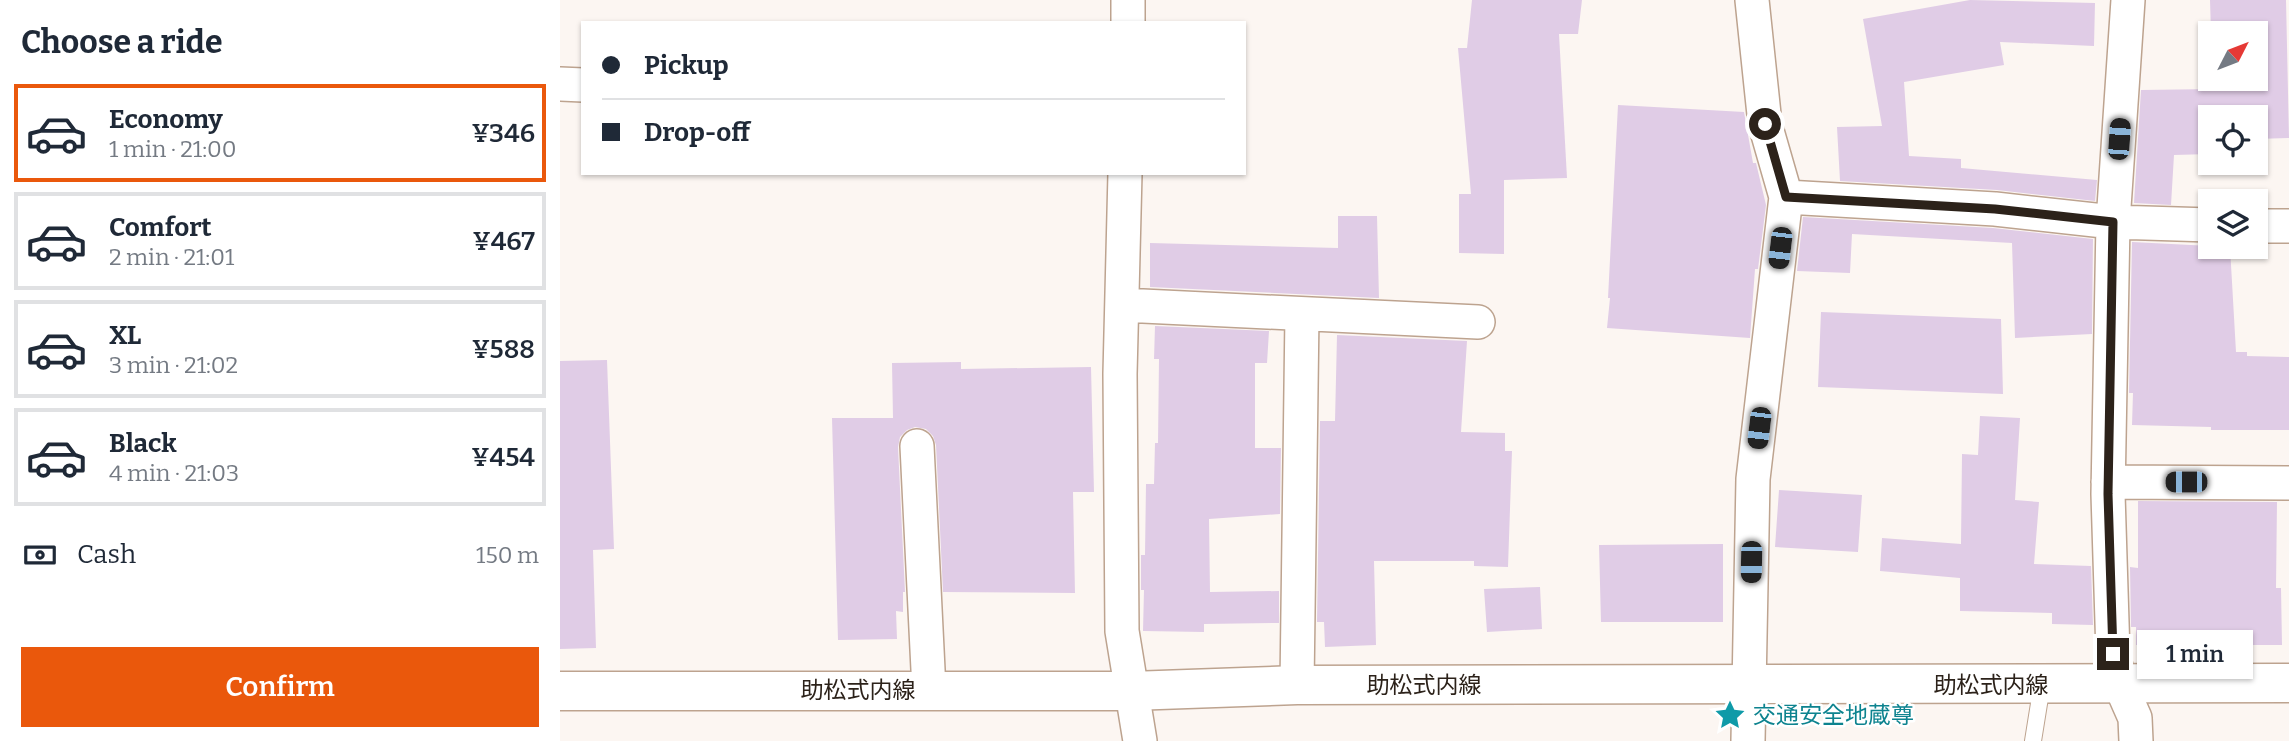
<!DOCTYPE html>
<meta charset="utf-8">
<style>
body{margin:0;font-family:Bitter,"Noto Sans JP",serif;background:#f2f2f3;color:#1f2937;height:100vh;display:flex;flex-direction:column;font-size:26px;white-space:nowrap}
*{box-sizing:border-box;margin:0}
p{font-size:23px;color:#747a83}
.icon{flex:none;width:38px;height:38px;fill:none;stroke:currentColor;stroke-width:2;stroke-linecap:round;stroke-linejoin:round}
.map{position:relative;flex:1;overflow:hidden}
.panel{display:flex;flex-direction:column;background:#fff;width:560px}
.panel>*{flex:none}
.guide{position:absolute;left:21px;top:21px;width:665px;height:154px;border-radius:0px;box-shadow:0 2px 5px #0004;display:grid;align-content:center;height:154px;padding:0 21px;background:#fff}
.needle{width:46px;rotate:48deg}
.tools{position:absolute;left:1638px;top:21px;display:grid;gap:14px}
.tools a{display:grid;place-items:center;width:70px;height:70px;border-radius:0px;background:#fff;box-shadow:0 2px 5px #0004;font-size:35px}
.end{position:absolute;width:32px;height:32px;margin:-16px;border:9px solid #2c221a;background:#fff;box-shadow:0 0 0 4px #fff}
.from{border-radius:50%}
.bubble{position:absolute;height:49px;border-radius:0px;background:#fff;box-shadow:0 2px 5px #0004;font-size:23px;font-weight:600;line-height:49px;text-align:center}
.car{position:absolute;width:21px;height:42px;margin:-21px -10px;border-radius:9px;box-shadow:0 0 5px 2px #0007;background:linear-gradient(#222 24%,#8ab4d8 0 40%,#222 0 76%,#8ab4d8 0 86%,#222 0)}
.guide b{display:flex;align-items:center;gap:24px;height:66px;font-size:26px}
.guide b+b{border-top:2px solid #e0e1e3}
.guide i{width:18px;height:18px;background:#1f2937}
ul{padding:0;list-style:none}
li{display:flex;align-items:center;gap:21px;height:98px;margin:0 14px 10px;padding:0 7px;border:4px solid #e0e1e3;border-radius:0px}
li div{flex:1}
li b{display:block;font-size:26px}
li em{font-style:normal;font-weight:600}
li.active{border-color:#ea580c}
li>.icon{width:63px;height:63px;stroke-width:1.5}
h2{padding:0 21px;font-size:32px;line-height:84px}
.pay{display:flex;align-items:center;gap:18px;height:77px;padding:0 21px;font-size:26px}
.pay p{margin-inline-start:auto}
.button{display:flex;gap:14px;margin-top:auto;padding:14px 21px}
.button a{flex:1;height:80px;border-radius:0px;background:#ea580c;color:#fff;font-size:28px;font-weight:600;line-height:80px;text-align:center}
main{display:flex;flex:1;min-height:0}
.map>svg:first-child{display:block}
</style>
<main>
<section class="panel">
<h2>Choose a ride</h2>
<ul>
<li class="active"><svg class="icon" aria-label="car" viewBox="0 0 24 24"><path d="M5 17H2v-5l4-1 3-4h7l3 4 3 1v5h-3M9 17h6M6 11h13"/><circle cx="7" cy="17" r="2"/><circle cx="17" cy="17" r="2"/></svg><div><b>Economy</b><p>1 min · 21:00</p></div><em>¥346</em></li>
<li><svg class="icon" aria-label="car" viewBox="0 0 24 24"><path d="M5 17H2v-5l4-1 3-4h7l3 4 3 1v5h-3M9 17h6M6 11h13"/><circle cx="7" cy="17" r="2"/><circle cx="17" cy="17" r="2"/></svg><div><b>Comfort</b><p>2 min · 21:01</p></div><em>¥467</em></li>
<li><svg class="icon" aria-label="car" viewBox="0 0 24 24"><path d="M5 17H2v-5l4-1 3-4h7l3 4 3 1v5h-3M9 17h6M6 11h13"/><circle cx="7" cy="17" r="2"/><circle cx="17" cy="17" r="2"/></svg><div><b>XL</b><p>3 min · 21:02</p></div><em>¥588</em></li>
<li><svg class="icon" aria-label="car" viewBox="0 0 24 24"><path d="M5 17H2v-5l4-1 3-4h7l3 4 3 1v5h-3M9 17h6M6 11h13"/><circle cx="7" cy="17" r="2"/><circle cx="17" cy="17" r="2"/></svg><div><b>Black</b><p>4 min · 21:03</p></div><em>¥454</em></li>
</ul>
<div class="pay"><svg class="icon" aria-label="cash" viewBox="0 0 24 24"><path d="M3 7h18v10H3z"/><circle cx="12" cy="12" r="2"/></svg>Cash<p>150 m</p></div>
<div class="button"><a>Confirm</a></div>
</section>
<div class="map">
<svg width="1729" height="741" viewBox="0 0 1729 741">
<rect width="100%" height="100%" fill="#fcf6f2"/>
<path fill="#e0cce6" d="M 912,0 L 1022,0 L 1018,34 L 999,34 L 1007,178 L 944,180 L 944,254 L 899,253 L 899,194 L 911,194 L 898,48 L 907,48 Z
M 1410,0 L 1535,3 L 1534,46 L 1440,42 L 1444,65 L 1344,82 L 1349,156 L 1401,159 L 1401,168 L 1537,180 L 1535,201 L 1437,190 L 1280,181 L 1277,127 L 1322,126 L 1303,19 Z
M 1650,0 L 1726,0 L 1729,138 L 1696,139 L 1696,117 L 1650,117 L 1650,154 L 1614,155 L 1611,205 L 1574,203 L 1581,90 L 1654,89 L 1653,79 L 1696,79 L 1696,33 L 1651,33 Z
M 1058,105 L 1184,112 L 1193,163 L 1196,163 L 1206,205 L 1198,269 L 1195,269 L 1190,338 L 1047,328 L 1050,298 L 1048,298 Z
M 778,216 L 817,216 L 819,298 L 590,287 L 590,243 L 778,248 Z
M 1243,217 L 1433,228 L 1533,239 L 1532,334 L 1455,338 L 1452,243 L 1292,234 L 1290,273 L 1237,271 Z
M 1572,242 L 1670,247 L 1676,352 L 1687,352 L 1687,356 L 1729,357 L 1729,430 L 1651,430 L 1651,427 L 1572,425 L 1573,393 L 1569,393 Z
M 1261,312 L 1441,319 L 1443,394 L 1258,387 Z
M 595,326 L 709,331 L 707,363 L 695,363 L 695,448 L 721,448 L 720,514 L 649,519 L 650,592 L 719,591 L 719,623 L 644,624 L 644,632 L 583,631 L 584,590 L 581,590 L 581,555 L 585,555 L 586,484 L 594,484 L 595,443 L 598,443 L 599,359 L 594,359 Z
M 777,335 L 907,341 L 901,432 L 945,433 L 945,451 L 952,451 L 948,567 L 914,566 L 914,561 L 814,561 L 816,645 L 765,647 L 764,622 L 757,622 L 760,421 L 775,421 Z
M 47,360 L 54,549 L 33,550 L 36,648 L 0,649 L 0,361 Z
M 401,362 L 401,369 L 531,367 L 534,492 L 513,492 L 515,593 L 383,592 L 376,445 L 373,436 L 366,429 L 355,427 L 347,430 L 340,437 L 338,447 L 345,592 L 343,592 L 343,612 L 336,611 L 337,639 L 278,640 L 272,418 L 333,418 L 332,363 Z
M 1420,416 L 1460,418 L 1455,500 L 1479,502 L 1474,564 L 1531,566 L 1533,625 L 1492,624 L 1492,613 L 1400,611 L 1400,578 L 1320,571 L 1322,538 L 1401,544 L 1402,454 L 1418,455 Z
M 1219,490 L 1302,495 L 1298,552 L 1215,547 Z
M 1578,501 L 1717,502 L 1716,588 L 1721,588 L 1722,645 L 1576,645 L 1576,627 L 1571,627 L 1570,567 L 1578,568 Z
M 1163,544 L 1163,622 L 1041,622 L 1039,545 Z
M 980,587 L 982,629 L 927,632 L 924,589 Z"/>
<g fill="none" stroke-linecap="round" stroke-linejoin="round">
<g stroke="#bda38f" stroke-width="18">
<path id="service" d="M 1473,741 L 1482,685"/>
</g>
<g stroke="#bda38f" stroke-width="36">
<path id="minor" d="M 1568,0 L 1553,222 L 1548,494 L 1553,654 L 1560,684 L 1575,718 L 1576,741
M 568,23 L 568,0
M 0,84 L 23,85
M 565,173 L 560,374 L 562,631 L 580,741
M 1226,197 L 1435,209 L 1553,222 L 1650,225
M 1696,226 L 1729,226
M 562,305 L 918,322
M 357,446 L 369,690
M 1548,482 L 1729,483
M 737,685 L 742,314
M 1188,741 L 1193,479 L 1226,197 L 1205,124 L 1192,0"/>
</g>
<g stroke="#bda38f" stroke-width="41">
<path id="tertiary" d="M 0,691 L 571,691 L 737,685 L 1729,683"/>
</g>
<use href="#service" stroke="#fff" stroke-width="16"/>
<use href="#minor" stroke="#fff" stroke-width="33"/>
<use href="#tertiary" stroke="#fff" stroke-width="38"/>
</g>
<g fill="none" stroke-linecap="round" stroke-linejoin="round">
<path stroke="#2c221a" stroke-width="9" d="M 1205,124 L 1226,197 L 1435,209 L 1553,222 L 1548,494 L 1553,654"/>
</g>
<defs>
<g id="sight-bare" transform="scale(2.415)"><path d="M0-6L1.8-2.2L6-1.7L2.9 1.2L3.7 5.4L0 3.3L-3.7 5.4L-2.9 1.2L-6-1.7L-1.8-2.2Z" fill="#0f9aa8" stroke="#fff" stroke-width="2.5" paint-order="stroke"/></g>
</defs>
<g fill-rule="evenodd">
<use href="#sight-bare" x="1170" y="715"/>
</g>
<g text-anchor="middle" stroke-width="5" stroke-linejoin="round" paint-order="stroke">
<g font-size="23" fill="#2c221a" stroke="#fff">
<text x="864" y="693">助松式内線</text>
<text x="1431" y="693">助松式内線</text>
<text x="298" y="698">助松式内線</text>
</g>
<g font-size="23" fill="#0d838f" stroke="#fff" text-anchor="start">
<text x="1193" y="723">交通安全地蔵尊</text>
</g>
</g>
</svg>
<div class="tools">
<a><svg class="needle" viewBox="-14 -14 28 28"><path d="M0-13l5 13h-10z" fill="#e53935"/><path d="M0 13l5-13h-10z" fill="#747a83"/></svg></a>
<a><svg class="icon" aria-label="locate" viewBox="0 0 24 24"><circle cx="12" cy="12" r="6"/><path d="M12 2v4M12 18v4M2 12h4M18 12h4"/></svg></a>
<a><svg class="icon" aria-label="layers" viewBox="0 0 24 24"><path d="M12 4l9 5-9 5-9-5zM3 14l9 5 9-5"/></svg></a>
</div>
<i class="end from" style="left:1205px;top:124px"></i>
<i class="end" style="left:1553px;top:654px"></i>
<div class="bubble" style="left:1577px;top:630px;width:116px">1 min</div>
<i class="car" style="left:1559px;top:139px;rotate:4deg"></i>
<i class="car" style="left:1220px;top:248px;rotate:187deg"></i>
<i class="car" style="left:1199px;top:428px;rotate:187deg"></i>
<i class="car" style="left:1626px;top:482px;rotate:270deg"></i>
<i class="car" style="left:1191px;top:562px;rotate:181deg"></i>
<div class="guide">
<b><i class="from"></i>Pickup</b>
<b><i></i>Drop-off</b>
</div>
</div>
</main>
